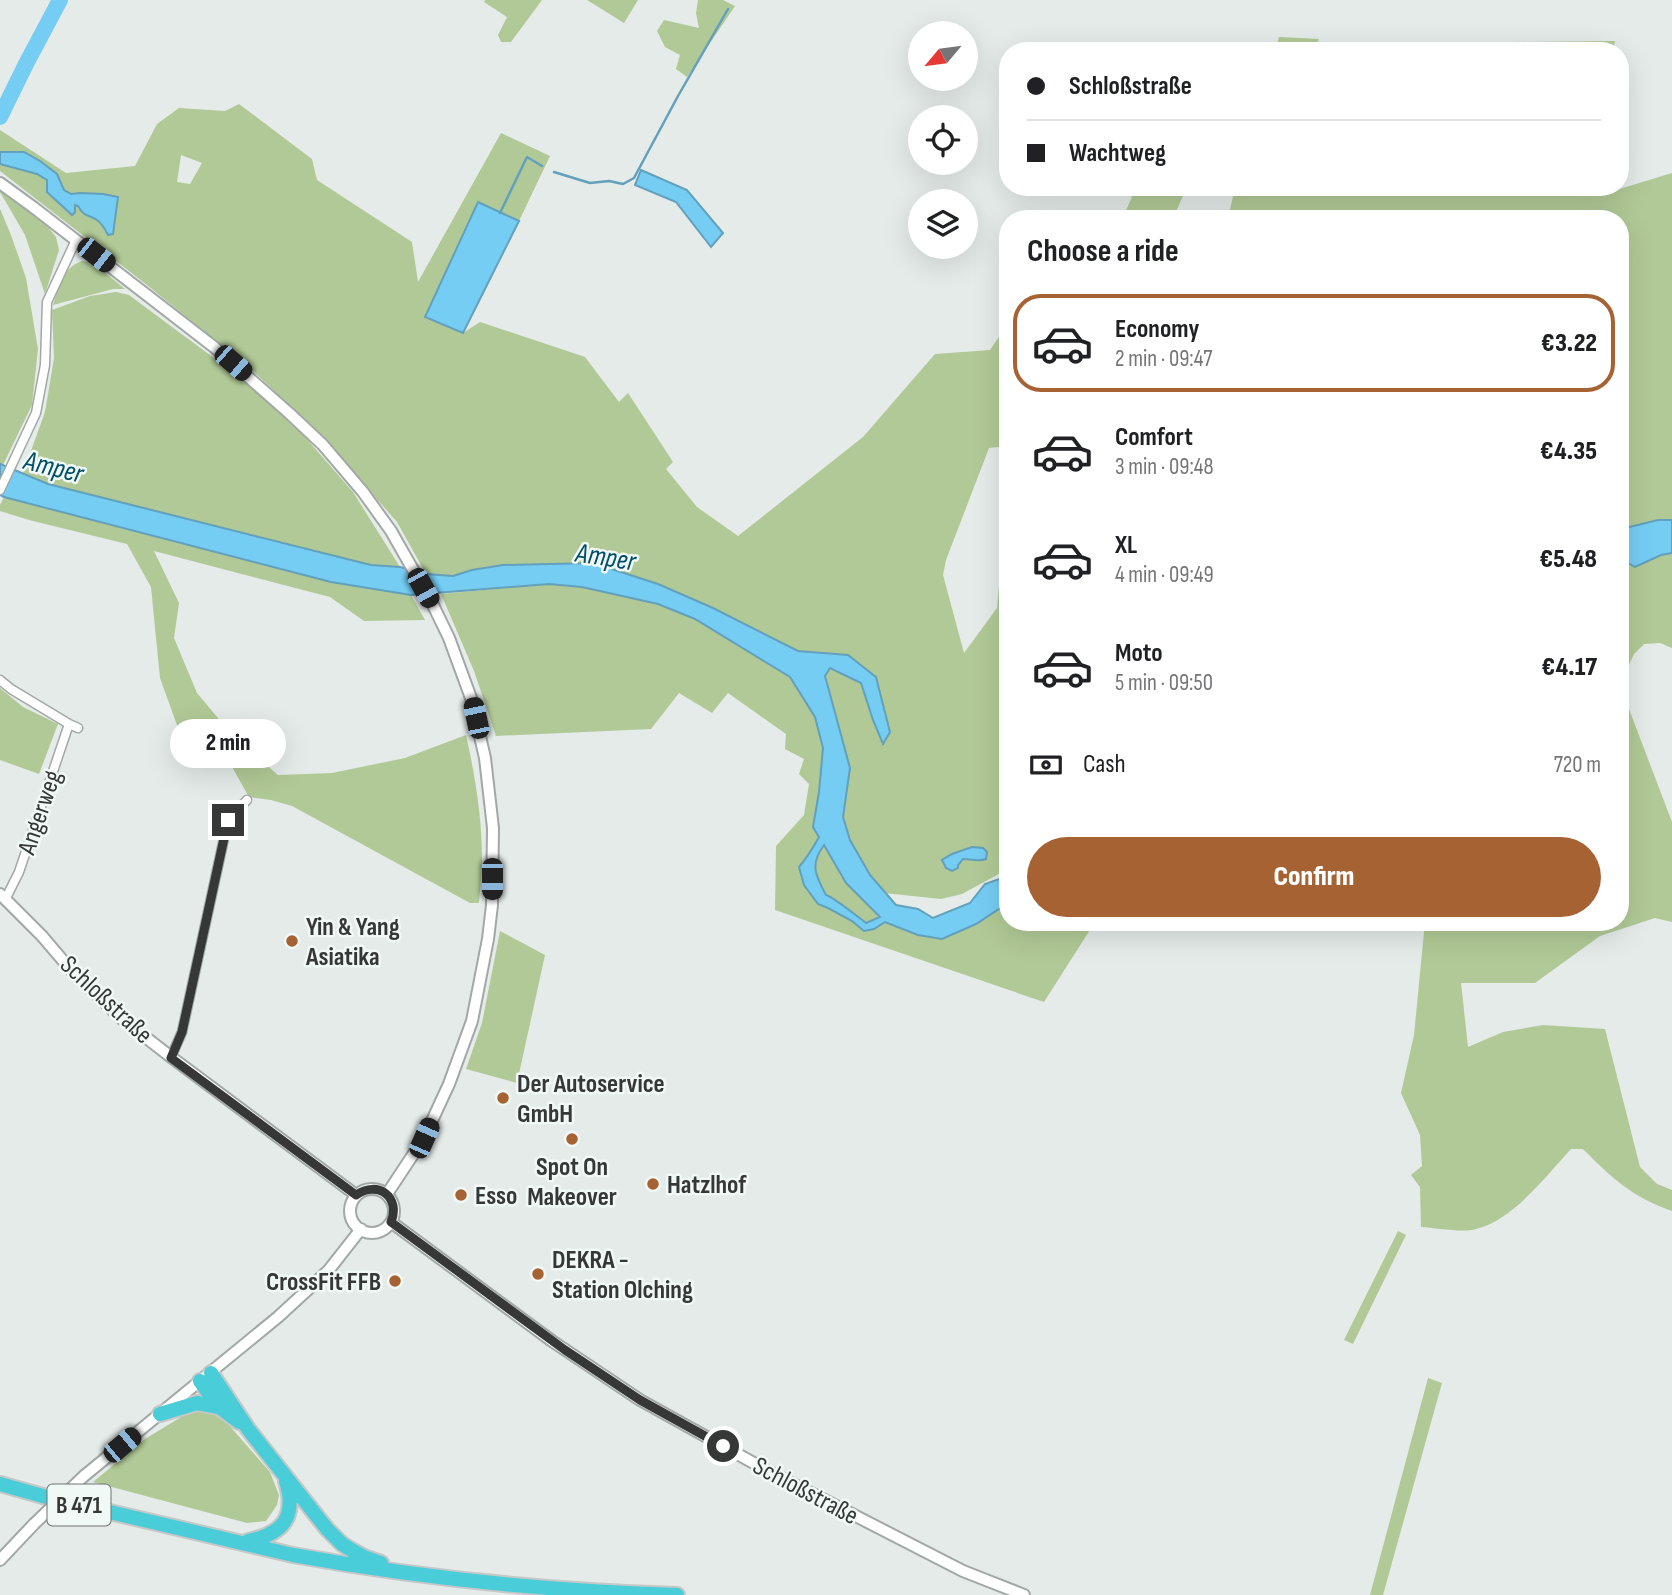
<!DOCTYPE html>
<meta charset="utf-8">
<style>
body{margin:0;font-family:"Sofia Sans Condensed",sans-serif;background:#f2f2f2;color:#202124;height:100vh;display:flex;flex-direction:column;font-size:26px;white-space:nowrap}
*{box-sizing:border-box;margin:0}
p{font-size:23px;color:#757577}
.icon{flex:none;width:38px;height:38px;fill:none;stroke:currentColor;stroke-width:2;stroke-linecap:round;stroke-linejoin:round}
.map{position:relative;flex:1;overflow:hidden}
.panel{position:absolute;left:999px;top:210px;width:630px;height:721px;display:flex;flex-direction:column;background:#fff;border-radius:28px;box-shadow:0 7px 28px #0002}
.panel>*{flex:none}
.hud{position:absolute;left:999px;top:42px;width:630px;height:154px;border-radius:28px;box-shadow:0 7px 28px #0002;display:grid;align-content:center;height:154px;padding:0 28px;background:#fff}
.needle{width:46px;rotate:241deg}
.tools{position:absolute;left:908px;top:21px;display:grid;gap:14px}
.tools a{display:grid;place-items:center;width:70px;height:70px;border-radius:50%;background:#fff;box-shadow:0 7px 28px #0002;font-size:35px}
.end{position:absolute;width:32px;height:32px;margin:-16px;border:9px solid #353837;background:#fff;box-shadow:0 0 0 4px #fff}
.from{border-radius:50%}
.bubble{position:absolute;height:49px;border-radius:24px;background:#fff;box-shadow:0 7px 28px #0002;font-size:23px;font-weight:800;line-height:49px;text-align:center}
.car{position:absolute;width:21px;height:42px;margin:-21px -10px;border-radius:9px;box-shadow:0 0 5px 2px #0007;background:linear-gradient(#222 24%,#8ab4d8 0 40%,#222 0 76%,#8ab4d8 0 86%,#222 0)}
.hud b{display:flex;align-items:center;gap:24px;height:66px;font-size:26px}
.hud b+b{border-top:2px solid #e0e0e0}
.hud i{width:18px;height:18px;background:#202124}
ul{padding:0;list-style:none}
li{display:flex;align-items:center;gap:21px;height:98px;margin:0 14px 10px;padding:0 14px;border:4px solid transparent;border-radius:28px}
li div{flex:1}
li b{display:block;font-size:26px}
li em{font-style:normal;font-weight:800}
li.on{border-color:#a66232}
li>.icon{width:63px;height:63px;stroke-width:1.5}
h2{padding:0 28px;font-size:32px;line-height:84px}
.pay{display:flex;align-items:center;gap:18px;height:77px;padding:0 28px;font-size:26px}
.pay p{margin-inline-start:auto}
.cta{display:flex;gap:14px;margin-top:auto;padding:14px 28px}
.cta a{flex:1;height:80px;border-radius:42px;background:#a66232;color:#fff;font-size:28px;font-weight:800;line-height:80px;text-align:center}
.map>svg:first-child{display:block}
</style>
<div class="map">
<svg width="1672" height="1595" viewBox="0 0 1672 1595">
<rect width="100%" height="100%" fill="#e4ebe9"/>
<path fill="#b1c996" fill-rule="evenodd" d="M 485,0 L 542,0 L 511,42 L 501,42 L 498,35 L 507,17 L 484,2 Z
M 587,0 L 638,0 L 624,23 Z
M 698,0 L 723,0 L 735,6 L 687,77 L 676,69 L 680,55 L 665,47 L 657,31 L 664,20 L 699,28 L 696,13 Z
M 1279,37 L 1319,39 L 1315,51 L 1275,51 Z
M 1615,41 L 1613,51 L 1511,51 L 1513,42 Z
M 239,104 L 312,159 L 317,180 L 412,242 L 418,282 L 501,133 L 550,156 L 519,221 L 478,203 L 463,333 L 480,322 L 585,357 L 619,402 L 628,393 L 673,462 L 666,469 L 697,507 L 738,536 L 863,437 L 935,354 L 990,350 L 1008,324 L 1008,446 L 989,448 L 946,560 L 943,575 L 964,653 L 997,608 L 1003,539 L 1008,530 L 1008,869 L 962,894 L 941,899 L 884,893 L 870,875 L 850,840 L 843,817 L 850,768 L 825,676 L 831,668 L 861,683 L 873,720 L 883,743 L 890,732 L 848,655 L 798,651 L 713,608 L 658,584 L 503,565 L 472,570 L 453,576 L 426,574 L 397,522 L 314,428 L 254,372 L 147,285 L 0,171 L 0,130 L 66,173 L 135,166 L 157,124 L 179,108 L 225,111 ZM 181,155 L 202,163 L 190,184 L 177,182 Z
M 1672,173 L 1672,520 L 1658,520 L 1621,529 L 1620,219 L 1228,219 L 1235,187 L 1597,187 L 1603,194 Z
M 1120,187 L 1187,187 L 1174,216 L 1176,219 L 1122,219 L 1132,197 L 1119,190 Z
M 0,189 L 48,227 L 56,237 L 59,250 L 45,294 L 25,235 L 0,192 Z
M 0,209 L 11,235 L 26,278 L 38,349 L 32,405 L 3,465 L 0,464 Z
M 82,261 L 92,262 L 125,289 L 113,289 L 53,305 C 59,286 62,268 82,261 Z
M 116,292 L 129,295 L 249,384 L 305,437 L 353,492 L 400,567 L 371,565 L 48,484 L 23,473 L 45,412 L 54,358 L 52,310 L 90,296 Z
M 4,497 L 331,582 L 411,595 L 425,620 L 364,621 L 330,597 L 154,551 L 179,603 L 174,638 L 197,693 L 233,736 L 278,775 L 332,773 L 405,758 L 466,735 C 475,775 482,817 482,859 C 482,874 480,888 479,903 L 470,903 L 292,806 L 271,800 L 249,797 L 227,758 L 182,739 L 160,678 L 151,587 L 127,544 L 29,520 L 0,511 L 0,505 Z
M 1672,553 L 1672,648 L 1660,643 L 1644,644 L 1634,654 L 1621,683 L 1621,559 L 1635,567 L 1661,555 Z
M 549,584 L 583,587 L 658,604 L 695,619 L 790,677 L 815,717 L 823,748 L 819,792 L 814,827 L 846,883 L 885,922 L 976,924 L 1008,903 L 1008,922 L 1095,922 L 1044,1002 L 775,910 L 776,846 L 804,815 L 809,784 L 799,774 L 804,759 L 785,749 L 786,734 L 728,693 L 712,713 L 679,693 L 651,729 L 496,736 L 474,671 L 441,594 Z
M 0,688 L 23,707 L 58,724 L 39,774 L 0,760 Z
M 1621,688 L 1672,822 L 1672,922 L 1655,918 L 1600,936 L 1535,983 L 1461,983 L 1468,1047 L 1503,1032 L 1543,1025 L 1605,1029 L 1640,1167 L 1657,1184 L 1672,1190 L 1672,1211 C 1632,1197 1612,1178 1583,1149 L 1571,1149 C 1546,1176 1513,1220 1476,1229 C 1463,1233 1436,1228 1421,1227 L 1420,1187 L 1411,1175 L 1422,1166 L 1420,1135 L 1401,1093 L 1414,1035 L 1425,922 L 1620,922 Z
M 500,931 L 545,955 L 517,1083 L 466,1069 L 482,1023 Z
M 1398,1231 L 1406,1235 L 1353,1344 L 1344,1340 Z
M 1428,1378 L 1442,1383 L 1383,1595 L 1370,1595 Z
M 206,1408 L 220,1415 L 270,1472 L 279,1495 L 277,1505 L 266,1521 L 247,1523 L 93,1482 L 145,1439 L 191,1411 Z"/>
<path fill="#75cdf4" stroke="#62a0bb" stroke-width="2" fill-rule="evenodd" d="M 0,152 L 24,152 L 40,161 L 57,174 L 64,190 L 71,194 L 80,193 L 103,194 L 118,197 L 113,234 L 108,235 C 105,229 102,223 97,220 C 88,214 85,218 78,206 L 75,205 L 75,212 L 72,215 L 47,192 L 47,180 L 37,174 L 0,164 Z
M 641,170 L 687,190 L 723,233 L 711,247 L 676,202 L 635,185 Z
M 478,202 L 519,221 L 463,333 L 425,317 Z
M 0,464 L 48,484 L 371,565 L 400,567 L 426,574 L 453,576 L 472,570 L 503,565 L 593,563 L 658,584 L 713,608 L 798,651 L 848,655 L 876,677 L 890,732 L 883,744 L 873,720 L 861,683 L 830,668 L 825,676 L 850,768 L 843,817 L 850,840 L 870,875 L 896,905 L 918,909 L 933,918 L 970,903 L 985,884 L 1008,876 L 1008,903 L 976,924 L 942,939 L 918,935 L 885,922 L 874,929 L 864,931 L 852,921 L 830,909 L 818,904 L 804,885 L 799,867 C 805,860 814,846 819,837 L 813,827 L 819,792 L 823,748 L 815,717 L 790,677 L 695,619 L 658,604 L 582,587 L 549,584 L 411,595 L 331,582 L 4,497 L 0,495 ZM 824,845 L 846,883 L 880,917 L 866,923 C 857,916 833,897 826,895 C 816,876 809,865 824,845 Z
M 1658,520 L 1672,520 L 1672,553 L 1661,555 L 1635,567 L 1621,559 L 1621,529 Z
M 972,847 L 983,848 L 987,852 L 986,859 C 978,862 972,859 963,859 L 958,865 L 958,868 L 952,871 L 946,868 L 942,860 L 952,854 Z"/>
<g fill="none" stroke-linecap="round" stroke-linejoin="round">
<path stroke="#62a0bb" stroke-width="2.5" d="M 554,172 L 590,183 L 609,181 L 623,184 L 634,178 L 678,96 L 728,9
M 500,213 L 527,157 L 542,166"/>
<path stroke="#75cdf4" stroke-width="16" d="M 0,117 L 27,62 L 60,0"/>
<g stroke="#a1a8a6" stroke-width="11">
<path id="street" d="M 0,490 L 36,413 L 45,365 L 47,302 L 76,240
M 0,680 L 11,689 L 69,724 L 78,728
M 6,898 L 19,872 L 69,724
M 171,1057 L 182,1032 L 228,820 L 247,800"/>
</g>
<g stroke="#a1a8a6" stroke-width="14">
<path id="secondary" d="M 0,183 L 33,207 L 214,347 L 289,413 L 323,445 L 363,492 L 391,531 L 433,605 L 449,638 L 471,698 L 485,758 L 493,828 L 492,905 L 488,939 L 472,1021 L 449,1084 L 424,1138 L 387,1194
M 0,894 L 42,936 L 71,970 L 122,1019 L 171,1057 L 356,1195
M350 1211a22 22 0 1 1 44 0a22 22 0 1 1-44 0Z
M 391,1222 L 552,1341 L 640,1400 L 768,1471 L 963,1571 L 1024,1595
M 84,1476 L 278,1317 L 328,1271 L 361,1229
M 0,1560 L 34,1524"/>
</g>
<g stroke="#c6c7c7" stroke-width="18">
<path id="highway" d="M 211,1373 L 248,1429 L 327,1529 L 342,1544 L 353,1551 L 364,1557 L 381,1563
M 200,1381 L 219,1407 L 239,1422
M 160,1414 L 197,1403 L 219,1407
M 0,1484 L 50,1498 L 293,1555 C 420,1578 548,1591 677,1595
M 248,1541 C 283,1534 297,1517 286,1481"/>
</g>
<use href="#street" stroke="#fff" stroke-width="8"/>
<use href="#secondary" stroke="#fff" stroke-width="10"/>
<use href="#highway" stroke="#49cdd9" stroke-width="14"/>
<g stroke="#a1a8a6" stroke-width="14" stroke-linecap="butt">
<path id="secondary-bridge" d="M 34,1524 L 84,1476"/>
</g>
<use href="#secondary-bridge" stroke="#fff" stroke-width="10"/>
</g>
<g fill="none" stroke-linecap="round" stroke-linejoin="round">
<path stroke="#353837" stroke-width="9" d="M 228,820 L 182,1032 L 171,1058 L 356,1195 C 378,1180 401,1197 391,1222 L 565,1350 L 640,1400 L 723,1446"/>
</g>
<g fill="#a66232" stroke="#f1f9f7" stroke-width="2.5">
<circle cx="292" cy="941" r="7"/>
<circle cx="503" cy="1098" r="7"/>
<circle cx="572" cy="1139" r="7"/>
<circle cx="653" cy="1184" r="7"/>
<circle cx="461" cy="1195" r="7"/>
<circle cx="538" cy="1274" r="7"/>
<circle cx="395" cy="1281" r="7"/>
</g>
<g text-anchor="middle" stroke-width="5" stroke-linejoin="round" paint-order="stroke">
<rect fill="#f1f9f7" stroke="#6d7271" stroke-width="2" x="47.5" y="1484.5" width="63" height="41" rx="5"/>
<g font-size="24" font-weight="bold" fill="#353837">
<text x="79" y="1513">B 471</text>
</g>
<g font-size="26" fill="#353837" stroke="#f1f9f7">
<text transform="translate(39 812) rotate(-71)" y="9">Angerweg</text>
<text transform="translate(107 999) rotate(43)" y="9">Schloßstraße</text>
<text transform="translate(806 1490) rotate(28)" y="9">Schloßstraße</text>
</g>
<g font-size="26" font-weight="bold" fill="#353837" stroke="#f1f9f7" text-anchor="start">
<text x="306" y="935">Yin &amp; Yang<tspan x="306" dy="30">Asiatika</tspan></text>
<text x="517" y="1092">Der Autoservice<tspan x="517" dy="30">GmbH</tspan></text>
<text x="572" y="1175" text-anchor="middle">Spot On<tspan x="572" dy="30">Makeover</tspan></text>
<text x="667" y="1193">Hatzlhof</text>
<text x="475" y="1204">Esso</text>
<text x="552" y="1268">DEKRA -<tspan x="552" dy="30">Station Olching</tspan></text>
<text x="381" y="1290" text-anchor="end">CrossFit FFB</text>
</g>
<g font-size="28" font-style="italic" fill="#004e68" stroke="#f1f9f7">
<text transform="translate(54 466) rotate(14)" y="10">Amper</text>
<text transform="translate(606 556) rotate(9)" y="10">Amper</text>
</g>
</g>
</svg>
<div class="tools">
<a><svg class="needle" viewBox="-14 -14 28 28"><path d="M0-13l5 13h-10z" fill="#e53935"/><path d="M0 13l5-13h-10z" fill="#757577"/></svg></a>
<a><svg class="icon" aria-label="locate" viewBox="0 0 24 24"><circle cx="12" cy="12" r="6"/><path d="M12 2v4M12 18v4M2 12h4M18 12h4"/></svg></a>
<a><svg class="icon" aria-label="layers" viewBox="0 0 24 24"><path d="M12 4l9 5-9 5-9-5zM3 14l9 5 9-5"/></svg></a>
</div>
<i class="end from" style="left:723px;top:1446px"></i>
<i class="end" style="left:228px;top:820px"></i>
<div class="bubble" style="left:170px;top:719px;width:116px">2 min</div>
<i class="car" style="left:96px;top:255px;rotate:128deg"></i>
<i class="car" style="left:233px;top:363px;rotate:131deg"></i>
<i class="car" style="left:423px;top:588px;rotate:151deg"></i>
<i class="car" style="left:476px;top:718px;rotate:348deg"></i>
<i class="car" style="left:492px;top:879px;rotate:180deg"></i>
<i class="car" style="left:424px;top:1138px;rotate:24deg"></i>
<i class="car" style="left:122px;top:1445px;rotate:50deg"></i>
<div class="hud">
<b><i class="from"></i>Schloßstraße</b>
<b><i></i>Wachtweg</b>
</div>
<section class="panel">
<h2>Choose a ride</h2>
<ul>
<li class="on"><svg class="icon" aria-label="car" viewBox="0 0 24 24"><path d="M5 17H2v-5l4-1 3-4h7l3 4 3 1v5h-3M9 17h6M6 11h13"/><circle cx="7" cy="17" r="2"/><circle cx="17" cy="17" r="2"/></svg><div><b>Economy</b><p>2 min · 09:47</p></div><em>€3.22</em></li>
<li><svg class="icon" aria-label="car" viewBox="0 0 24 24"><path d="M5 17H2v-5l4-1 3-4h7l3 4 3 1v5h-3M9 17h6M6 11h13"/><circle cx="7" cy="17" r="2"/><circle cx="17" cy="17" r="2"/></svg><div><b>Comfort</b><p>3 min · 09:48</p></div><em>€4.35</em></li>
<li><svg class="icon" aria-label="car" viewBox="0 0 24 24"><path d="M5 17H2v-5l4-1 3-4h7l3 4 3 1v5h-3M9 17h6M6 11h13"/><circle cx="7" cy="17" r="2"/><circle cx="17" cy="17" r="2"/></svg><div><b>XL</b><p>4 min · 09:49</p></div><em>€5.48</em></li>
<li><svg class="icon" aria-label="car" viewBox="0 0 24 24"><path d="M5 17H2v-5l4-1 3-4h7l3 4 3 1v5h-3M9 17h6M6 11h13"/><circle cx="7" cy="17" r="2"/><circle cx="17" cy="17" r="2"/></svg><div><b>Moto</b><p>5 min · 09:50</p></div><em>€4.17</em></li>
</ul>
<div class="pay"><svg class="icon" aria-label="cash" viewBox="0 0 24 24"><path d="M3 7h18v10H3z"/><circle cx="12" cy="12" r="2"/></svg>Cash<p>720 m</p></div>
<div class="cta"><a>Confirm</a></div>
</section>
</div>
